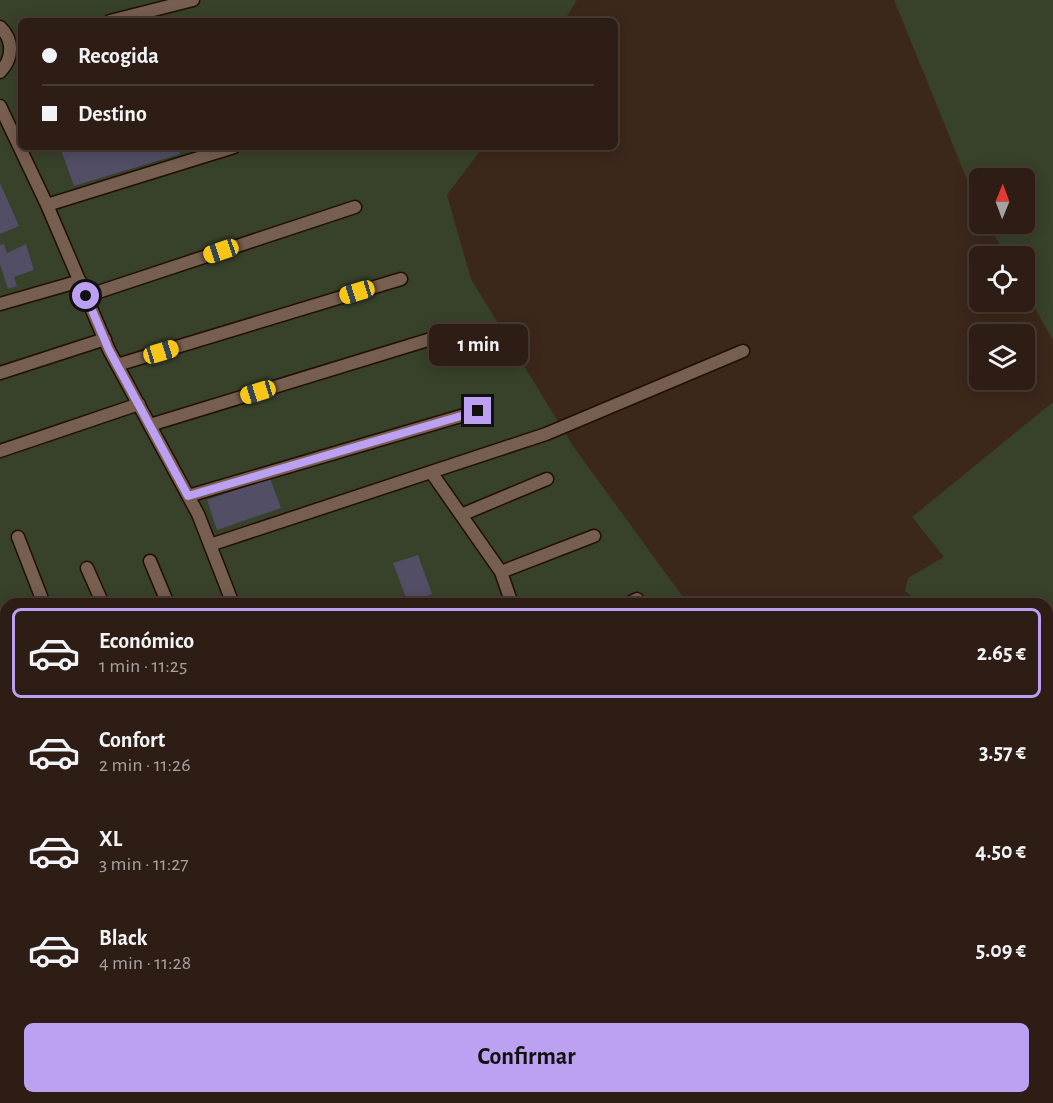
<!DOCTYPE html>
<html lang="es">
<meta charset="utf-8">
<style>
body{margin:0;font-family:"Alegreya Sans",sans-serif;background:#392a22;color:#f1f3f6;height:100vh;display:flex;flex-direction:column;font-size:22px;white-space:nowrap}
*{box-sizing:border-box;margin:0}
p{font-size:20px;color:#a7a2a0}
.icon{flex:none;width:33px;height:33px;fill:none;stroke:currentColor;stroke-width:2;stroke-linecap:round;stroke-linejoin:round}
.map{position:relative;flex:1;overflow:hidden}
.drawer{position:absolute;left:0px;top:598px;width:1053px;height:506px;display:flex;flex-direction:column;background:#2d1d14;border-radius:18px 18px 0 0;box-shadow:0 3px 15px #0003,0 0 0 2px #483b34}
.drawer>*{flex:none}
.hud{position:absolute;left:18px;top:18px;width:600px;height:132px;border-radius:9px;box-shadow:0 3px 15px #0003,0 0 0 2px #483b34;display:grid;align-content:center;height:132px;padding:0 24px;background:#2d1d14}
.needle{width:39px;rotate:1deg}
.controls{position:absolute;left:969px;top:168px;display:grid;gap:12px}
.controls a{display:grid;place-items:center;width:66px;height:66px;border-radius:9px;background:#2d1d14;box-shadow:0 3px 15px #0003,0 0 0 2px #483b34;font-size:30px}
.end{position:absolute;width:27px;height:27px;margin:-14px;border:8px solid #bca0f2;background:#111;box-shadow:0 0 0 3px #111}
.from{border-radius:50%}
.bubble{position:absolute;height:42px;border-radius:9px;background:#2d1d14;box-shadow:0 3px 15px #0003,0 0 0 2px #483b34;font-size:20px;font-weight:600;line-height:42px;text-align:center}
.car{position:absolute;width:18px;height:36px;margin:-18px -9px;border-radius:8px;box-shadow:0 0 4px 2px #0007;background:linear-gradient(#f5c518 24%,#345 0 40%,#f5c518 0 76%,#345 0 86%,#f5c518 0)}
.hud b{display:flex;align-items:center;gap:21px;height:57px;font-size:22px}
.hud b+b{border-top:2px solid #483b34}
.hud i{width:15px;height:15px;background:#f1f3f6}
ul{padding:10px 0 0;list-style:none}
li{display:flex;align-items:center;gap:18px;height:90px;margin:0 12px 9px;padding:0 12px;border:3px solid transparent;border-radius:9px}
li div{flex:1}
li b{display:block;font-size:22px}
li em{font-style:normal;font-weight:600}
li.active{border-color:#bca0f2}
li>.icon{width:54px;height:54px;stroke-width:1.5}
.button{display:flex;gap:12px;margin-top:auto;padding:12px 24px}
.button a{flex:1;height:69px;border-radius:9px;background:#bca0f2;color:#111;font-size:24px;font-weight:600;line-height:69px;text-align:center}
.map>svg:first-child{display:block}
</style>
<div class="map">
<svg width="1053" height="1103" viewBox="0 0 1053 1103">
<rect width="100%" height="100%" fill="#3c271b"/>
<path fill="#38412a" d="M 0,0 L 577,0 L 564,21 L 21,21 L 21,147 L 483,147 L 447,195 L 471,279 L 573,446 L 688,604 L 6,604 L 6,1098 L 1047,1098 L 1047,604 L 920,604 L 905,591 L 908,578 L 944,557 L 912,517 L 1053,402 L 1053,1103 L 0,1103 Z
M 894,0 L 1053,0 L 1053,341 L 1025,290 L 1024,256 L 1006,256 L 988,224 L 1024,224 L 1024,178 L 980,178 L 979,209 Z"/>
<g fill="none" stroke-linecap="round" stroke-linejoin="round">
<path stroke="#436581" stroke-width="7" d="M 1047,811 L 1053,816
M 1047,1087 L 1053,1096"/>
</g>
<path fill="#514e65" d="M 60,147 L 178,147 L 180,154 L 74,186 Z
M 0,183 L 19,226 L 0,234 Z
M 4,244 L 7,253 L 26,244 L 34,270 L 14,277 L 17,286 L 8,289 L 0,264 L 0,245 Z
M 270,478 L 281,508 L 217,530 L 207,500 Z
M 418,555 L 432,594 L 408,603 L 393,563 Z
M 662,1098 L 676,1098 L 677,1103 L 642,1103 Z"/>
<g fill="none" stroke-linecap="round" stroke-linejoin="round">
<g stroke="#220f04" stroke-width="15">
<path id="lane" d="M 110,21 L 193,0
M 0,27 C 14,40 13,59 0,72
M 0,106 L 47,205 L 109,350 L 198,514 L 233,604
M 47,205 L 234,147
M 86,296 L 355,207
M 0,304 L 80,281
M 117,365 L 401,279
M 0,373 L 105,339
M 150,425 L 431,339
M 0,451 L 139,404
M 431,472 L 501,572 L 512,604
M 188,496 L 478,411
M 461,515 L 547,479
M 18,537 L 44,604
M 210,545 L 546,434 L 743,351
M 150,561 L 168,604
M 87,568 L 103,604
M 501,572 L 594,536
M 627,604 L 637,599
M 0,657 L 6,672
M 0,814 L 6,828
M 0,859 L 6,857
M 0,955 L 6,952
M 0,1015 L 6,1013
M 210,1098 L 212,1103
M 695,1098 L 698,1103
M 23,1103 L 35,1098
M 276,1103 L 289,1098
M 574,1103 L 599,1098
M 889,1103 L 908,1098"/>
</g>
<use href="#lane" stroke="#765e50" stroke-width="12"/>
</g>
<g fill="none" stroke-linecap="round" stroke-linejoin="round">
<path stroke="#bca0f2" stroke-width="8" d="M 86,296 L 109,350 L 188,496 L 478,411"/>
</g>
</svg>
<div class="controls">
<a><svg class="needle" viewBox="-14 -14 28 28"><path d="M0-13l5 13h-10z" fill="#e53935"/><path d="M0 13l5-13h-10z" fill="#a7a2a0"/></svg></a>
<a><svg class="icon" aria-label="locate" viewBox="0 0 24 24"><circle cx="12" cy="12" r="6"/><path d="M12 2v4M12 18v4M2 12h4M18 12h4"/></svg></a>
<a><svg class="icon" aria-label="layers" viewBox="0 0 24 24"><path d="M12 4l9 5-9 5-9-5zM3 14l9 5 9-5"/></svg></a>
</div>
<i class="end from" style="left:86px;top:296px"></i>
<i class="end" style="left:478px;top:411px"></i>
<div class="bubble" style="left:429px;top:324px;width:99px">1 min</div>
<i class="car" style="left:221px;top:251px;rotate:251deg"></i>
<i class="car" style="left:357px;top:292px;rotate:253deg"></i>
<i class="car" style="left:161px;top:352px;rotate:73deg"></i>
<i class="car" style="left:258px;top:392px;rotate:253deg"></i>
<div class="hud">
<b><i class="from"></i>Recogida</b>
<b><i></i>Destino</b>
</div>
<section class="drawer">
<ul>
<li class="active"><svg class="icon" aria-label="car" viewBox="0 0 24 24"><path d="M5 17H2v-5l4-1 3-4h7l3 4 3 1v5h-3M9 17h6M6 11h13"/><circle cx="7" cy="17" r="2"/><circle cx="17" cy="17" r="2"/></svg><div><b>Económico</b><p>1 min · 11:25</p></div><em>2.65 €</em></li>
<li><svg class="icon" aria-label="car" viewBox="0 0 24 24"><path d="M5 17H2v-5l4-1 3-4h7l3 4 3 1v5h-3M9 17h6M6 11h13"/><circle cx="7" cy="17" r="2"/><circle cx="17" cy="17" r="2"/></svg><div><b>Confort</b><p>2 min · 11:26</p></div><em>3.57 €</em></li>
<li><svg class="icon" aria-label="car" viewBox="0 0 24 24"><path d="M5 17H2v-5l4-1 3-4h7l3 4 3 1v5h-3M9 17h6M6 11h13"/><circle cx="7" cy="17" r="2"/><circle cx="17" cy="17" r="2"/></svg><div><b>XL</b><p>3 min · 11:27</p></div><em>4.50 €</em></li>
<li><svg class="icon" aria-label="car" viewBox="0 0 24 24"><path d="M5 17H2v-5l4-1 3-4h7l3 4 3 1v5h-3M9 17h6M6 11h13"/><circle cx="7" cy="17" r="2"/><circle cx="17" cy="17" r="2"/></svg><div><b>Black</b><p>4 min · 11:28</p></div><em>5.09 €</em></li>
</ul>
<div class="button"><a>Confirmar</a></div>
</section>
</div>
